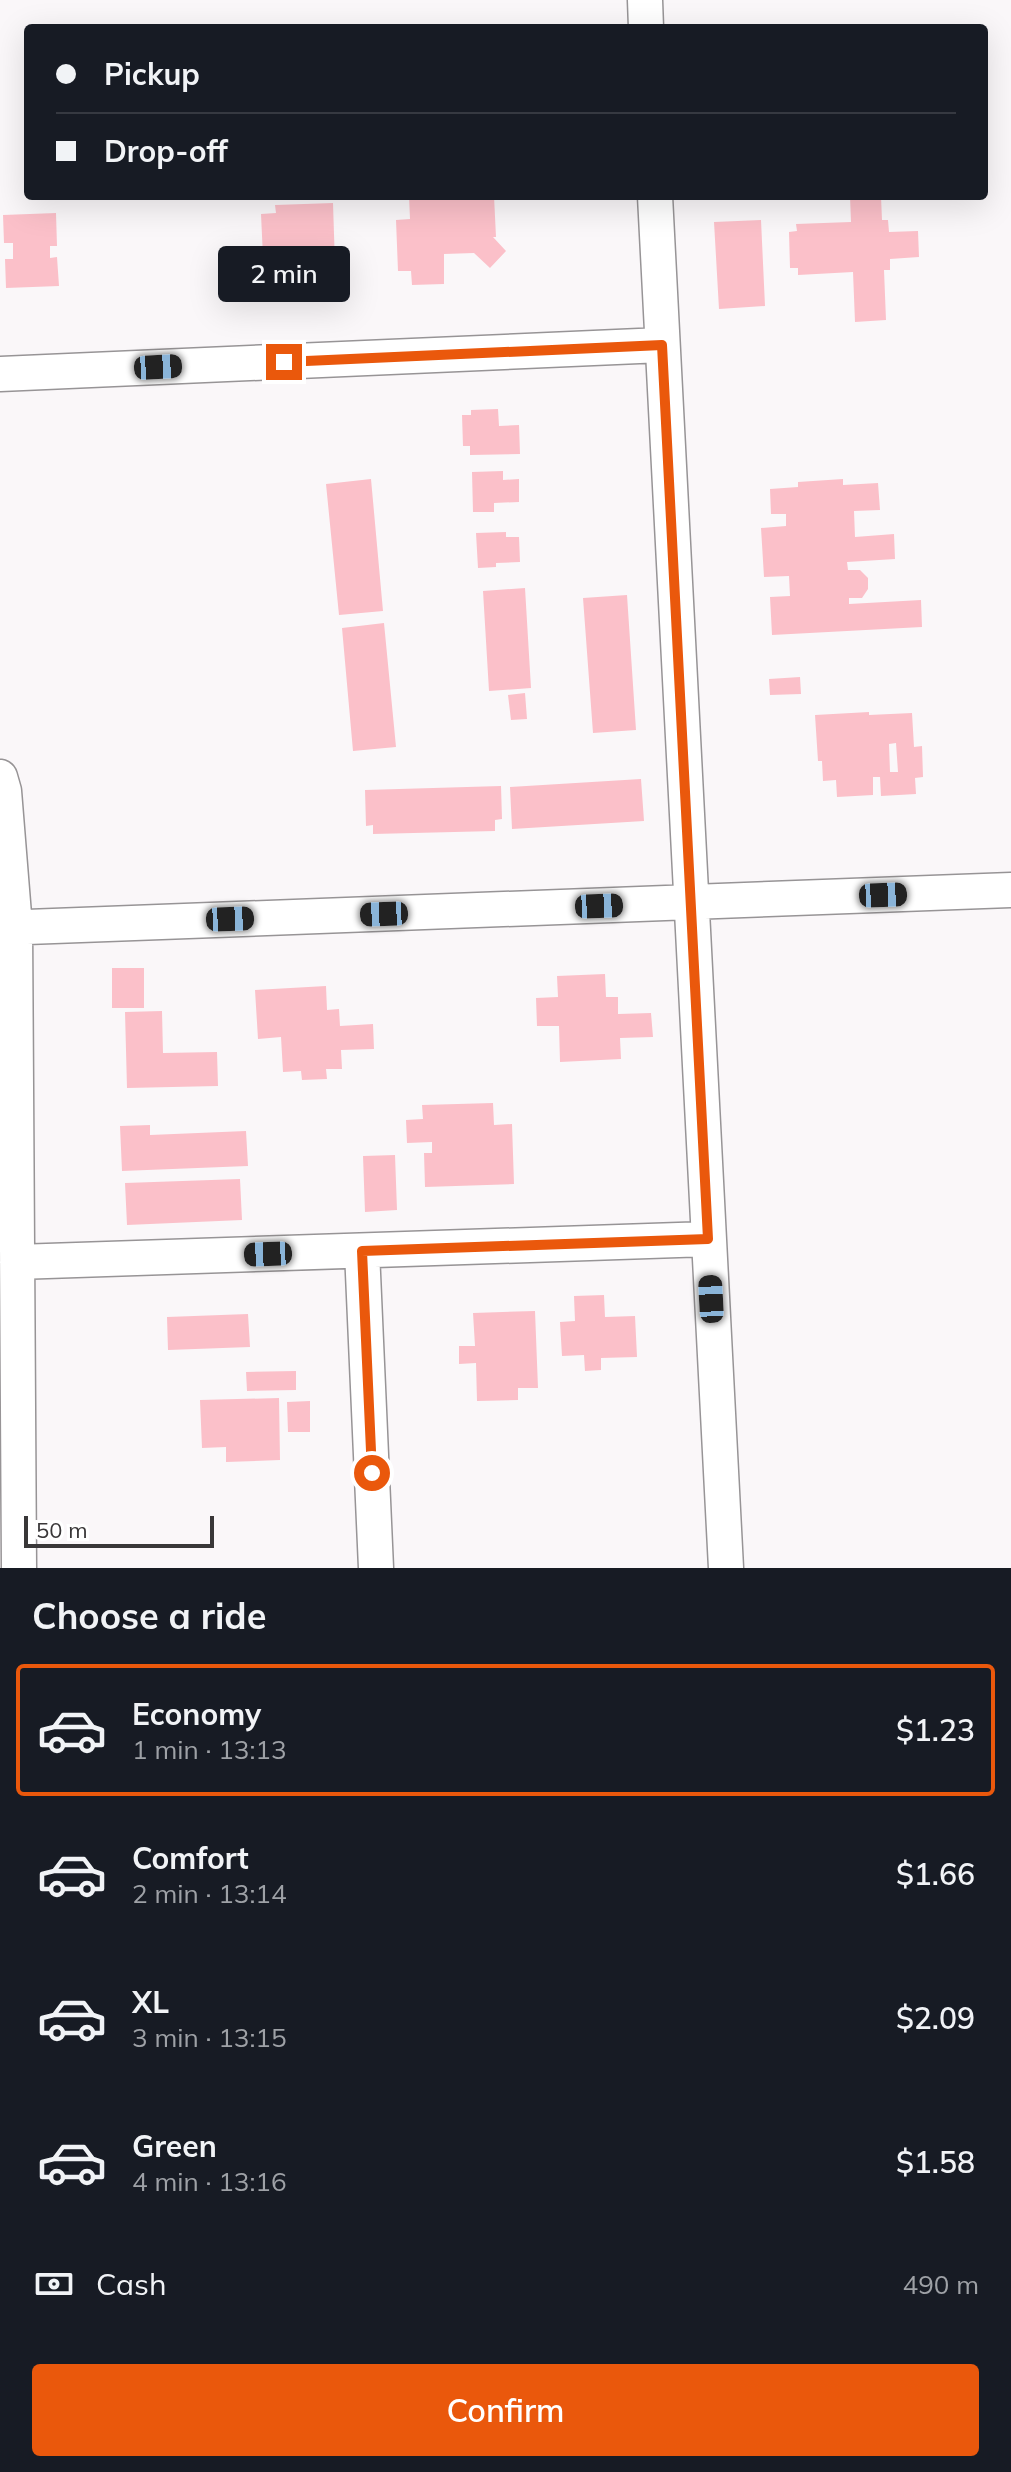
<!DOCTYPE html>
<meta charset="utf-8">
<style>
body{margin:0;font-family:Mulish,sans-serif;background:#242831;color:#f1f3f6;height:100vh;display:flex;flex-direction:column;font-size:30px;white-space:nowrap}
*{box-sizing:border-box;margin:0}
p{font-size:26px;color:#9ea1a6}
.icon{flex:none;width:44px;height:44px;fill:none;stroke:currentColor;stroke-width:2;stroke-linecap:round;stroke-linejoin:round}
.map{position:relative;height:1568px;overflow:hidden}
.drawer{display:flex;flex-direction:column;background:#171b24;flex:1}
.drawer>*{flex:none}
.banner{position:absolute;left:24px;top:24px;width:964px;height:176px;border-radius:8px;box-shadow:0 8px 32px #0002;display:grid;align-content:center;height:176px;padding:0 32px;background:#171b24}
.scale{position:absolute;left:24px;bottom:20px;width:190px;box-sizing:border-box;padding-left:8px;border:4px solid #393738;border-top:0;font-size:22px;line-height:28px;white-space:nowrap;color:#393738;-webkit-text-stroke:6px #fff;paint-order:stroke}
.end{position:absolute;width:36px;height:36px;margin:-18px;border:10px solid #ea580c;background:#fff;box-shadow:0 0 0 4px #fff}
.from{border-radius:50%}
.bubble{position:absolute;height:56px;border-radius:8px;background:#171b24;box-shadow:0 8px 32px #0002;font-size:26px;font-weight:600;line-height:56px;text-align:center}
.car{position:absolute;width:24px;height:48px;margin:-24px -12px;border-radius:10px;box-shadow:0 0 6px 2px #0007;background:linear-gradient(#222 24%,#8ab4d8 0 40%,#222 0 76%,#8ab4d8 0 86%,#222 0)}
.banner b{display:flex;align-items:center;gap:28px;height:76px;font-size:30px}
.banner b+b{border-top:2px solid #363941}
.banner i{width:20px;height:20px;background:#f1f3f6}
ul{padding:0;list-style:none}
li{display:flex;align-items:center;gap:24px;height:132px;margin:0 16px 12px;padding:0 16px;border:4px solid transparent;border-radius:8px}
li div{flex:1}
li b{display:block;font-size:30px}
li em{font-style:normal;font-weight:600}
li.on{border-color:#ea580c}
li>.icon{width:72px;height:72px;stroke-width:1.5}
h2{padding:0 32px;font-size:36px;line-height:96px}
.pay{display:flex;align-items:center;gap:20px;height:88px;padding:0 32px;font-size:30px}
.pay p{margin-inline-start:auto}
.cta{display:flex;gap:16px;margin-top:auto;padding:16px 32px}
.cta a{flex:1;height:92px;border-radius:8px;background:#ea580c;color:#fff;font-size:32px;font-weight:600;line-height:92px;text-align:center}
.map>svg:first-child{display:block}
</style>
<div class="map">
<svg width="1011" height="1568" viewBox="0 0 1011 1568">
<rect width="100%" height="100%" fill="#faf7f9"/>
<path fill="#fbc0c9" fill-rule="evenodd" d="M 409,196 L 494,196 L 496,237 L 493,237 L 506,251 L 490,268 L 474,253 L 444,254 L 444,284 L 412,285 L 411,271 L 398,271 L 396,220 L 410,219 Z
M 850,196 L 881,196 L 882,220 L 888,220 L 889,232 L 918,231 L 919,257 L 890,259 L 890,270 L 884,270 L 886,320 L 855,322 L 853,272 L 798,275 L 798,268 L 790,268 L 789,232 L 797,231 L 796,224 L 851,222 Z
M 333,203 L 335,265 L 314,266 L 315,277 L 301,278 L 302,290 L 283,291 L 282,279 L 264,279 L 261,214 L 276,213 L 275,205 Z
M 56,213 L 57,246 L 50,246 L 50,258 L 57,257 L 59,286 L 6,288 L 5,259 L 13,259 L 13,243 L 4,243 L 3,215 Z
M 761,220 L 765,306 L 719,309 L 714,222 Z
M 498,409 L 499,426 L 519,425 L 520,454 L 470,455 L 470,446 L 463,446 L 462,415 L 471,415 L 471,410 Z
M 503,471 L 503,480 L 519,479 L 519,502 L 494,503 L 494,512 L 473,512 L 472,472 Z
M 371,479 L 383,611 L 339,615 L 326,484 Z
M 843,479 L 843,485 L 878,483 L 880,510 L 854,511 L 855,537 L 894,534 L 895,559 L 847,562 L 848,570 L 860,570 L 868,578 L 868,589 L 862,598 L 849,598 L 849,604 L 921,600 L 922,627 L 772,635 L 770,597 L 790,596 L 789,576 L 764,577 L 761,528 L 786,526 L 786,514 L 771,514 L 770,489 L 798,487 L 798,482 Z
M 506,532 L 506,537 L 519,537 L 520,562 L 496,563 L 496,567 L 478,568 L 476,533 Z
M 525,588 L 531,688 L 489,691 L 483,591 Z
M 627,595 L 636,730 L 593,733 L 583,598 Z
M 384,623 L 396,747 L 353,751 L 342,628 Z
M 800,677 L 801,694 L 770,695 L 769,679 Z
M 525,693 L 527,719 L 511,720 L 508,695 Z
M 869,712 L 869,715 L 912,713 L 914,747 L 922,746 L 923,777 L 915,778 L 916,794 L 881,796 L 880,777 L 873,777 L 873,795 L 837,797 L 836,780 L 823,781 L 822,761 L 818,761 L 815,715 ZM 896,743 L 898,772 L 890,772 L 889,744 Z
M 641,779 L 644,821 L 512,829 L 510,787 Z
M 501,786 L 502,819 L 495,820 L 495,831 L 373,834 L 373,825 L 366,826 L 365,790 Z
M 112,968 L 144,968 L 144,1008 L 112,1008 Z
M 605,974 L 606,997 L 618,997 L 618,1014 L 651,1013 L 653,1037 L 620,1038 L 621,1059 L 560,1062 L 559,1026 L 537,1026 L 536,998 L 558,997 L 557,976 Z
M 326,986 L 327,1010 L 339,1009 L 340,1026 L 373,1024 L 374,1049 L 341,1050 L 342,1069 L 326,1069 L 327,1079 L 302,1080 L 301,1071 L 283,1072 L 281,1037 L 258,1039 L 255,990 Z
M 162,1011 L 163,1053 L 217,1052 L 218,1086 L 127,1088 L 125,1012 Z
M 493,1103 L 494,1125 L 512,1124 L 514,1184 L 425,1187 L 424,1153 L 432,1153 L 432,1142 L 407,1143 L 406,1120 L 423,1119 L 422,1105 Z
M 150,1125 L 150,1135 L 246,1131 L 248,1166 L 122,1171 L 120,1126 Z
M 395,1155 L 397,1210 L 365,1212 L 363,1156 Z
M 240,1179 L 242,1220 L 127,1225 L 125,1183 Z
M 604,1295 L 605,1317 L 635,1316 L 637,1357 L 601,1358 L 601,1370 L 585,1371 L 584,1355 L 562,1356 L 560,1322 L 575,1321 L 574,1296 Z
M 535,1311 L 538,1388 L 518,1388 L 518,1400 L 477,1401 L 476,1363 L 459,1364 L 459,1346 L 475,1346 L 473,1313 Z
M 248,1314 L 250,1347 L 168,1350 L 167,1317 Z
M 296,1371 L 296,1390 L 247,1391 L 246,1372 Z
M 279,1398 L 280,1460 L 226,1462 L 226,1447 L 202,1448 L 200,1400 Z
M 310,1401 L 310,1432 L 288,1432 L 287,1402 Z"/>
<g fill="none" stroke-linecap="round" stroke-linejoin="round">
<g stroke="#979496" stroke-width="37">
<path id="minor" d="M 645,0 L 646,28
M 655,196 L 726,1568
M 0,374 L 662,345
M 0,777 L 4,791 L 15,927 L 19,1568
M 0,928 L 1011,890
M 362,1251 L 376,1568
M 17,1262 L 708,1239"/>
</g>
<use href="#minor" stroke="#fff" stroke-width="34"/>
</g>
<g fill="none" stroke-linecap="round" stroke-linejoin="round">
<path stroke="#ea580c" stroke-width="10" d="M 284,362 L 662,345 L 708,1239 L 362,1251 L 372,1473"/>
</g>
</svg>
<div class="scale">50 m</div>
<i class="end from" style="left:372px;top:1473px"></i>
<i class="end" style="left:284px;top:362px"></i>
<div class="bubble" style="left:218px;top:246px;width:132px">2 min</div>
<i class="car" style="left:158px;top:367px;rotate:87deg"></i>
<i class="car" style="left:883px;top:895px;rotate:88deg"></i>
<i class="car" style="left:599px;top:906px;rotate:88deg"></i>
<i class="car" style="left:384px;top:914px;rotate:268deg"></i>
<i class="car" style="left:230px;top:919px;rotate:88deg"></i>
<i class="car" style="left:268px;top:1254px;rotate:268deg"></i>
<i class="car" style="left:711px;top:1299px;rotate:357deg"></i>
<div class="banner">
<b><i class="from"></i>Pickup</b>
<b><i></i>Drop-off</b>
</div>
</div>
<section class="drawer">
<h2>Choose a ride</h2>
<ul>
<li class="on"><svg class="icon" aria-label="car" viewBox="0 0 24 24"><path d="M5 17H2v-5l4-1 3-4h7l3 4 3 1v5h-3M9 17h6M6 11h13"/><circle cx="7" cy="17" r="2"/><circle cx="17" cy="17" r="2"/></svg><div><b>Economy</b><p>1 min · 13:13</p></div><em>$1.23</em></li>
<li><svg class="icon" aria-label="car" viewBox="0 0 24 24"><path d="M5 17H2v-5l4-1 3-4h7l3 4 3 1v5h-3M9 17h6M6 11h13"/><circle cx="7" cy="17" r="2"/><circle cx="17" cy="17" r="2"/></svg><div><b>Comfort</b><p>2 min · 13:14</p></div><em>$1.66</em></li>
<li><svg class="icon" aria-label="car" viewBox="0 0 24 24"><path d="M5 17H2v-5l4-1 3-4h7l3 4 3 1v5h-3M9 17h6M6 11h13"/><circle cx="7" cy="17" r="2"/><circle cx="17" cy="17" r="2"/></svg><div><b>XL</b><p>3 min · 13:15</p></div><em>$2.09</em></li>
<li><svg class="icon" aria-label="car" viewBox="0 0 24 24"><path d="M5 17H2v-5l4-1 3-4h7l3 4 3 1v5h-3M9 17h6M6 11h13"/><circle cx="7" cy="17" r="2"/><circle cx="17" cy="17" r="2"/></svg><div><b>Green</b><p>4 min · 13:16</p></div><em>$1.58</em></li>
</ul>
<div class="pay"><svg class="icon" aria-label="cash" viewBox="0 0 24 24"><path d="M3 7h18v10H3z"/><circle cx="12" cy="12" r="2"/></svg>Cash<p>490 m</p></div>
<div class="cta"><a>Confirm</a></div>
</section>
